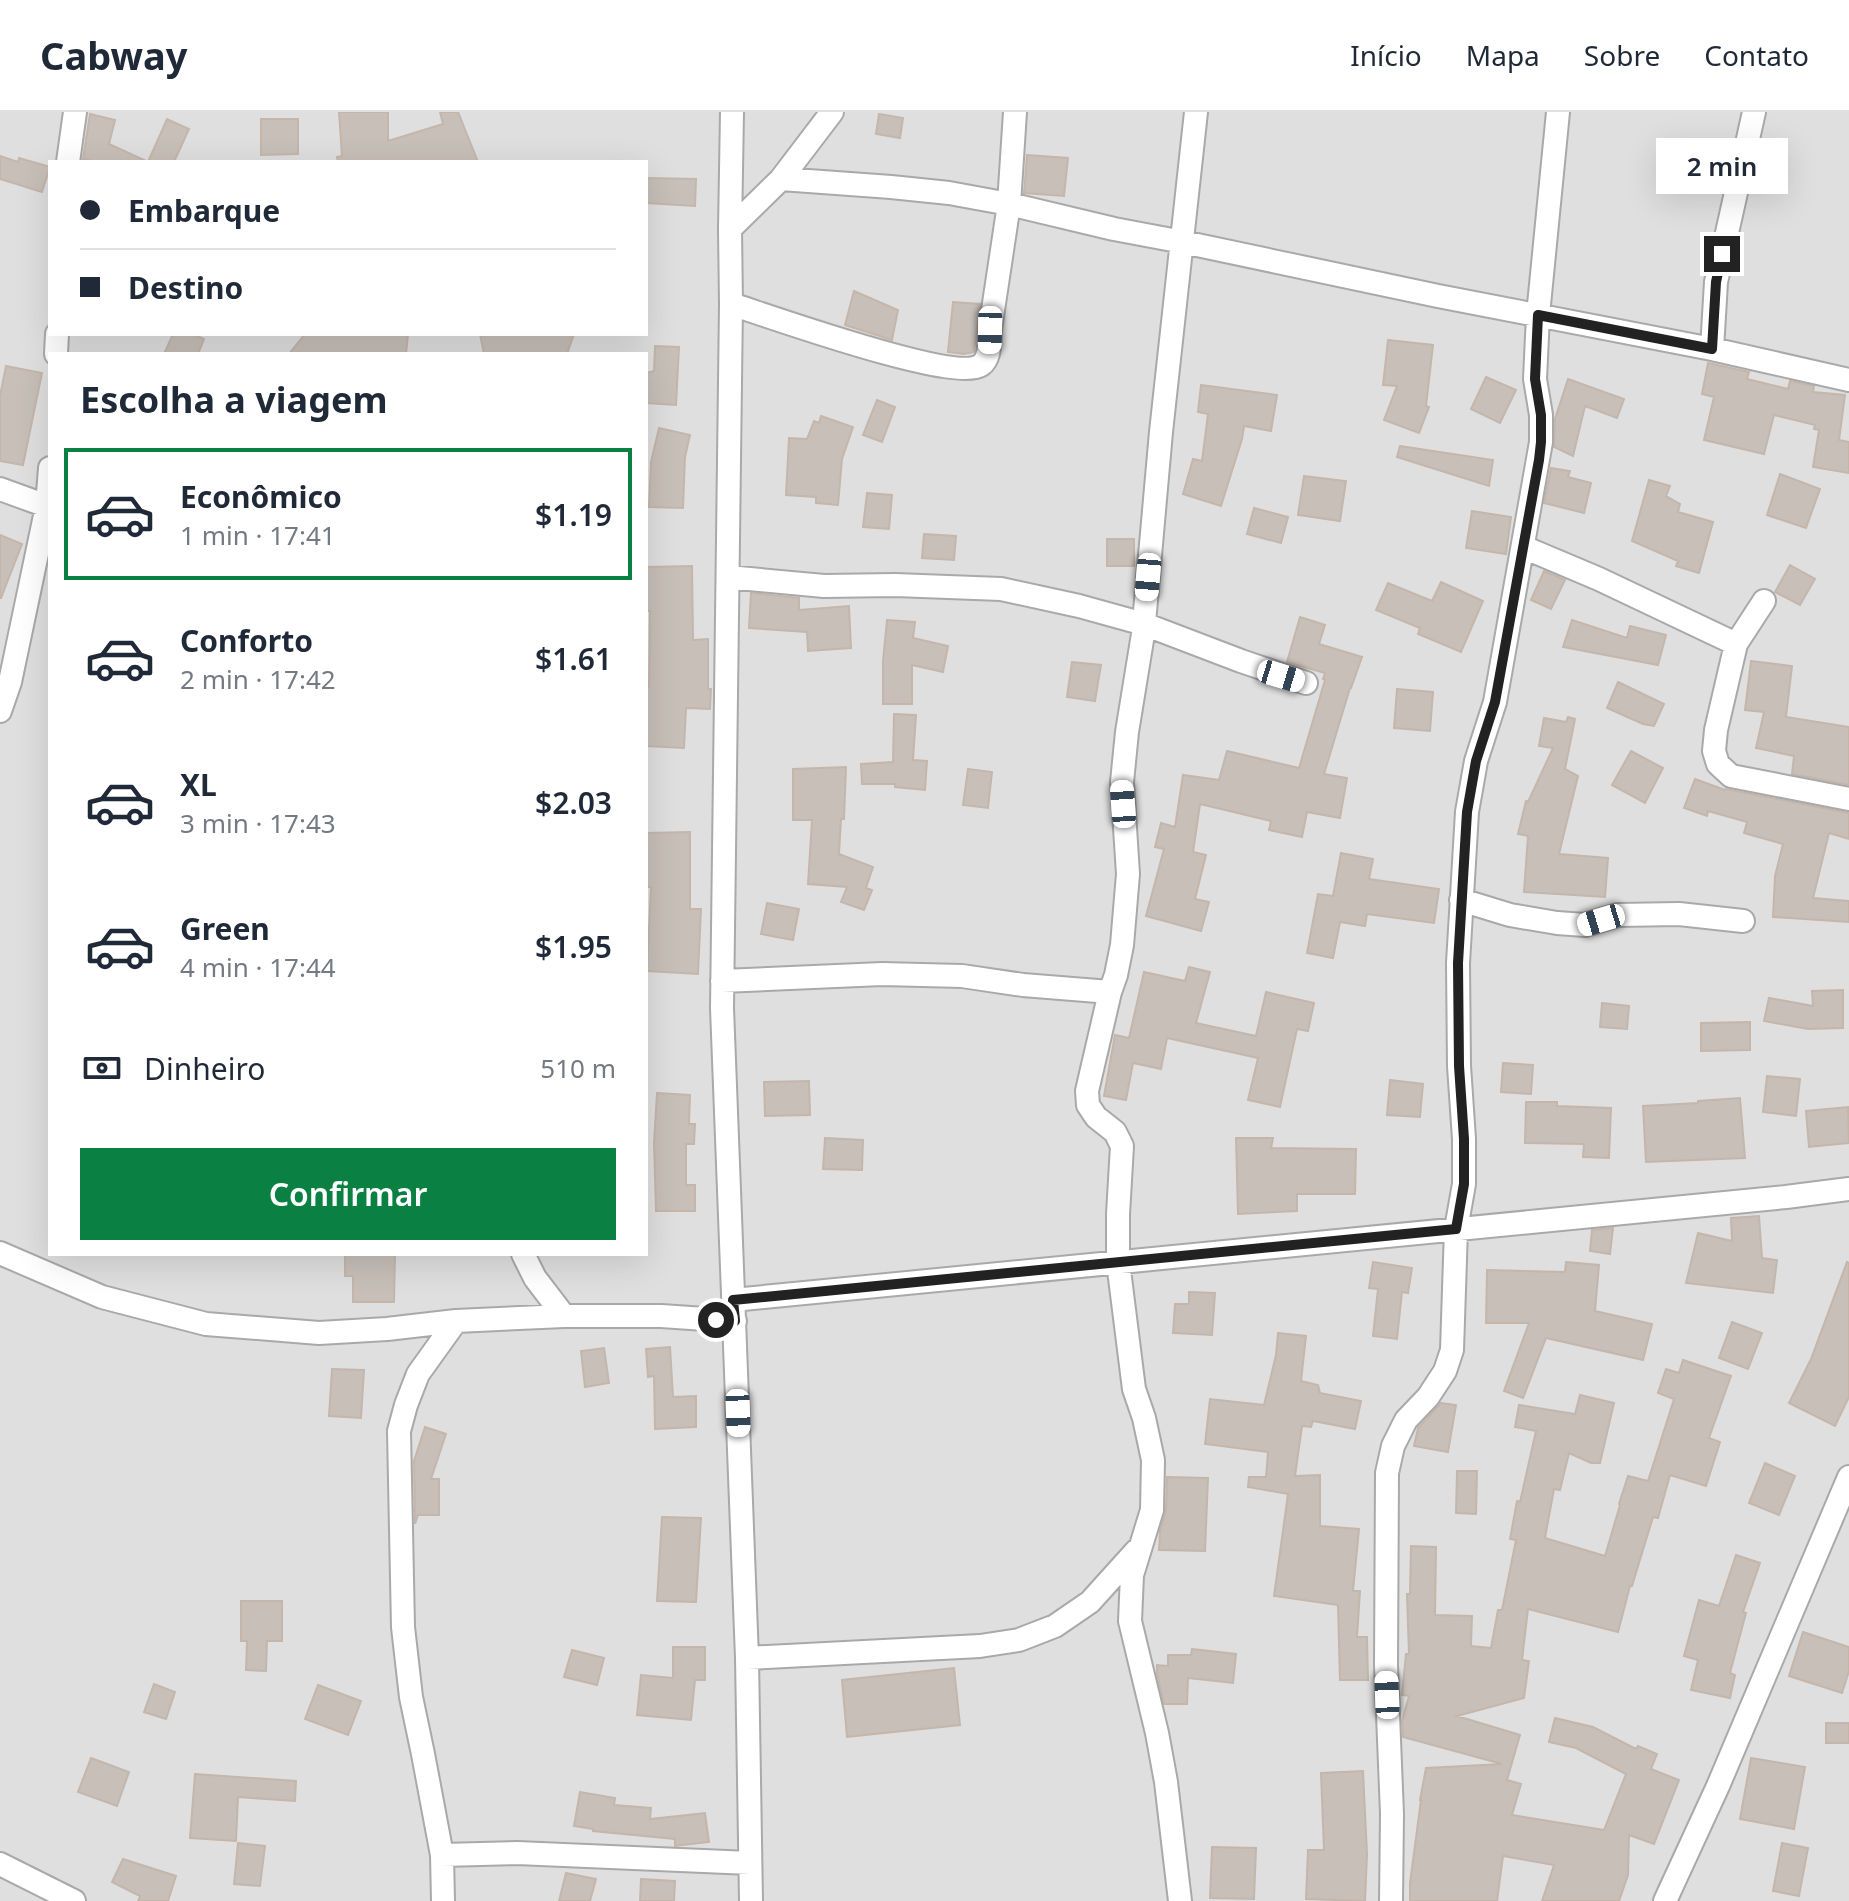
<!DOCTYPE html>
<html lang="pt">
<meta charset="utf-8">
<style>
body{margin:0;font-family:"Noto Sans",sans-serif;background:#f2f2f3;color:#1f2937;height:100vh;display:flex;flex-direction:column;font-size:30px;white-space:nowrap}
*{box-sizing:border-box;margin:0}
p{font-size:26px;color:#747a83}
.icon{flex:none;width:44px;height:44px;fill:none;stroke:currentColor;stroke-width:2;stroke-linecap:round;stroke-linejoin:round}
.map{position:relative;flex:1;overflow:hidden}
.details{position:absolute;left:48px;top:240px;width:600px;height:904px;display:flex;flex-direction:column;background:#fff;border-radius:0px;box-shadow:0 8px 32px #0002}
.details>*{flex:none}
.hud{position:absolute;left:48px;top:48px;width:600px;height:176px;border-radius:0px;box-shadow:0 8px 32px #0002;display:grid;align-content:center;height:176px;padding:0 32px;background:#fff}
.end{position:absolute;width:36px;height:36px;margin:-18px;border:10px solid #222;background:#fff;box-shadow:0 0 0 4px #fff}
.from{border-radius:50%}
.bubble{position:absolute;height:56px;border-radius:0px;background:#fff;box-shadow:0 8px 32px #0002;font-size:26px;font-weight:600;line-height:56px;text-align:center}
.car{position:absolute;width:24px;height:48px;margin:-24px -12px;border-radius:10px;box-shadow:0 0 6px 2px #0007;background:linear-gradient(#fff 24%,#345 0 40%,#fff 0 76%,#345 0 86%,#fff 0)}
.hud b{display:flex;align-items:center;gap:28px;height:76px;font-size:30px}
.hud b+b{border-top:2px solid #e0e1e3}
.hud i{width:20px;height:20px;background:#1f2937}
ul{padding:0;list-style:none}
li{display:flex;align-items:center;gap:24px;height:132px;margin:0 16px 12px;padding:0 16px;border:4px solid transparent;border-radius:0px}
li div{flex:1}
li b{display:block;font-size:30px}
li em{font-style:normal;font-weight:600}
li.on{border-color:#0b8043}
li>.icon{width:72px;height:72px;stroke-width:1.5}
h2{padding:0 32px;font-size:36px;line-height:96px}
.pay{display:flex;align-items:center;gap:20px;height:88px;padding:0 32px;font-size:30px}
.pay p{margin-inline-start:auto}
.button{display:flex;gap:16px;margin-top:auto;padding:16px 32px}
.button a{flex:1;height:92px;border-radius:0px;background:#0b8043;color:#fff;font-size:32px;font-weight:600;line-height:92px;text-align:center}
header{display:flex;align-items:center;gap:48px;box-sizing:border-box;height:112px;padding:0 40px;background:#fff;border-bottom:2px solid #e0e1e3}
header strong{font-size:38px}
nav{display:flex;gap:44px;margin-inline-start:auto;font-size:28px}
.map>svg:first-child{display:block}
</style>
<header>
<strong>Cabway</strong>
<nav><a>Início</a><a>Mapa</a><a>Sobre</a><a>Contato</a></nav>
</header>
<div class="map">
<svg width="1849" height="1789" viewBox="0 0 1849 1789">
<rect width="100%" height="100%" fill="#f2efe9"/>
<path fill="#e0dfdf" fill-rule="evenodd" d="M 0,0 L 1849,0 L 1849,1789 L 0,1789 ZM 50,50 L 646,50 L 646,222 L 50,222 ZM 50,242 L 646,242 L 646,1142 L 50,1142 Z"/>
<path fill="#c7bfb8" stroke="#c4b6ab" stroke-width="2" d="M 339,0 L 388,0 L 388,29 L 443,12 L 440,0 L 458,0 L 478,50 L 338,50 L 337,45 L 342,44 Z
M 90,2 L 115,8 L 109,32 L 148,50 L 167,7 L 189,17 L 174,50 L 97,50 L 83,47 Z
M 879,2 L 903,6 L 900,26 L 876,22 Z
M 261,7 L 298,7 L 298,42 L 261,43 Z
M 1027,43 L 1068,46 L 1064,84 L 1024,81 Z
M 0,44 L 18,50 L 19,46 L 50,55 L 42,80 L 0,67 Z
M 646,66 L 696,67 L 695,94 L 646,91 Z
M 854,179 L 898,198 L 892,228 L 845,213 Z
M 953,190 L 980,192 L 974,240 L 964,242 L 948,240 Z
M 173,222 L 193,222 L 204,227 L 198,242 L 164,242 Z
M 305,222 L 408,222 L 406,242 L 289,242 Z
M 480,222 L 574,222 L 567,242 L 484,242 Z
M 1388,228 L 1433,233 L 1426,294 L 1429,295 L 1419,321 L 1384,308 L 1397,274 L 1383,273 Z
M 655,234 L 679,235 L 676,293 L 646,291 L 646,261 L 654,259 Z
M 1708,251 L 1749,260 L 1747,267 L 1788,277 L 1790,269 L 1814,274 L 1813,280 L 1845,283 L 1839,328 L 1849,330 L 1849,361 L 1813,355 L 1819,318 L 1814,317 L 1815,313 L 1774,303 L 1764,342 L 1704,328 L 1714,285 L 1702,282 Z
M 6,254 L 42,261 L 23,353 L 0,349 L 0,284 Z
M 1486,265 L 1516,278 L 1500,311 L 1471,297 Z
M 1568,267 L 1624,287 L 1617,306 L 1585,294 L 1573,344 L 1554,335 L 1555,307 Z
M 1201,273 L 1277,283 L 1271,319 L 1244,314 L 1242,327 L 1221,394 L 1183,382 L 1193,347 L 1202,349 L 1208,302 L 1198,300 Z
M 877,288 L 895,295 L 882,330 L 863,323 Z
M 821,304 L 853,315 L 842,347 L 838,393 L 816,391 L 816,385 L 786,383 L 789,326 L 807,327 L 814,309 L 819,311 Z
M 659,316 L 690,323 L 685,345 L 683,396 L 649,395 L 651,350 Z
M 1400,334 L 1493,348 L 1489,374 L 1397,345 Z
M 1551,356 L 1570,359 L 1568,365 L 1591,371 L 1584,401 L 1544,391 Z
M 1780,362 L 1820,377 L 1806,416 L 1767,403 Z
M 1304,364 L 1346,369 L 1340,409 L 1298,403 Z
M 1649,368 L 1670,374 L 1666,384 L 1680,392 L 1678,400 L 1713,410 L 1699,461 L 1676,454 L 1678,449 L 1632,429 Z
M 867,381 L 892,383 L 889,417 L 863,415 Z
M 1254,396 L 1288,405 L 1281,431 L 1247,422 Z
M 1472,399 L 1511,405 L 1506,442 L 1466,436 Z
M 924,422 L 956,424 L 954,448 L 922,446 Z
M 0,423 L 22,432 L 1,486 L 0,486 Z
M 1107,427 L 1134,427 L 1134,454 L 1107,454 Z
M 1790,453 L 1815,467 L 1800,493 L 1775,480 Z
M 692,454 L 693,528 L 708,527 L 708,577 L 711,577 L 710,597 L 686,596 L 684,636 L 646,634 L 646,575 L 649,575 L 650,499 L 646,499 L 646,455 Z
M 1544,459 L 1565,468 L 1551,497 L 1531,488 Z
M 1441,470 L 1483,489 L 1461,540 L 1418,522 L 1420,516 L 1376,498 L 1388,471 L 1432,489 Z
M 751,481 L 799,486 L 799,498 L 849,494 L 851,536 L 808,539 L 807,520 L 749,516 Z
M 1300,505 L 1325,513 L 1319,532 L 1362,545 L 1351,576 L 1350,576 L 1324,662 L 1347,666 L 1340,706 L 1307,700 L 1302,725 L 1269,718 L 1271,709 L 1200,692 L 1193,740 L 1206,743 L 1195,787 L 1209,790 L 1201,819 L 1146,804 L 1164,737 L 1155,735 L 1161,711 L 1175,715 L 1183,663 L 1219,668 L 1227,639 L 1299,656 L 1325,568 L 1323,567 L 1325,561 L 1287,550 Z
M 887,508 L 915,510 L 913,526 L 948,534 L 943,560 L 912,553 L 912,592 L 883,592 L 883,549 Z
M 1572,508 L 1627,526 L 1630,514 L 1666,523 L 1658,553 L 1563,535 Z
M 1751,549 L 1792,554 L 1786,605 L 1849,615 L 1849,673 L 1792,662 L 1794,644 L 1756,636 L 1764,600 L 1745,598 Z
M 1072,550 L 1101,553 L 1095,589 L 1067,585 Z
M 1618,570 L 1664,592 L 1654,614 L 1643,612 L 1607,596 Z
M 1397,577 L 1433,580 L 1430,619 L 1394,616 Z
M 894,602 L 916,603 L 913,648 L 927,649 L 925,678 L 895,675 L 895,672 L 862,672 L 861,652 L 893,650 Z
M 1568,605 L 1575,607 L 1565,657 L 1578,664 L 1559,742 L 1608,746 L 1605,785 L 1524,780 L 1528,724 L 1518,722 L 1526,689 L 1528,690 L 1553,636 L 1539,634 L 1544,606 L 1566,610 Z
M 1631,639 L 1663,656 L 1645,691 L 1612,673 Z
M 846,655 L 844,707 L 841,707 L 839,742 L 873,755 L 866,776 L 872,778 L 864,798 L 841,790 L 847,775 L 808,772 L 812,708 L 793,708 L 793,657 Z
M 968,657 L 992,660 L 988,696 L 963,693 Z
M 1695,667 L 1725,678 L 1726,677 L 1849,701 L 1849,727 L 1829,721 L 1813,786 L 1849,789 L 1849,810 L 1773,805 L 1775,764 L 1783,732 L 1744,721 L 1747,710 L 1708,699 L 1707,704 L 1684,696 Z
M 690,720 L 690,797 L 701,797 L 698,862 L 647,859 L 651,775 L 646,775 L 646,721 Z
M 1341,741 L 1373,747 L 1369,767 L 1439,777 L 1434,811 L 1367,802 L 1365,814 L 1340,810 L 1333,846 L 1307,841 L 1318,782 L 1333,784 Z
M 767,791 L 799,797 L 793,828 L 761,822 Z
M 1189,855 L 1210,860 L 1196,911 L 1256,924 L 1266,880 L 1314,891 L 1308,919 L 1297,917 L 1280,995 L 1248,988 L 1258,946 L 1167,926 L 1161,957 L 1133,951 L 1126,988 L 1104,984 L 1115,923 L 1129,926 L 1144,860 L 1185,869 Z
M 1843,878 L 1843,916 L 1808,917 L 1764,909 L 1769,886 L 1813,894 L 1812,879 Z
M 1602,891 L 1629,894 L 1627,917 L 1600,915 Z
M 1750,910 L 1750,938 L 1701,939 L 1701,911 Z
M 1503,951 L 1533,953 L 1531,982 L 1501,980 Z
M 1767,964 L 1800,967 L 1796,1004 L 1763,1000 Z
M 1390,968 L 1423,972 L 1420,1005 L 1387,1003 Z
M 809,969 L 810,1003 L 765,1004 L 764,970 Z
M 657,981 L 690,983 L 689,1012 L 695,1012 L 694,1032 L 686,1032 L 686,1073 L 695,1073 L 695,1099 L 656,1099 L 654,1031 Z
M 1740,986 L 1745,1046 L 1646,1050 L 1643,994 L 1698,991 L 1698,989 Z
M 1526,990 L 1557,990 L 1557,994 L 1611,996 L 1609,1046 L 1583,1045 L 1584,1032 L 1525,1031 Z
M 1848,995 L 1849,1031 L 1809,1035 L 1806,999 Z
M 825,1026 L 863,1028 L 862,1058 L 823,1057 Z
M 1236,1026 L 1273,1026 L 1271,1036 L 1356,1037 L 1355,1082 L 1297,1082 L 1297,1099 L 1238,1102 Z
M 1759,1104 L 1762,1146 L 1777,1148 L 1773,1181 L 1686,1171 L 1698,1121 L 1732,1129 L 1731,1106 Z
M 1613,1116 L 1610,1142 L 1590,1139 L 1592,1118 Z
M 345,1142 L 395,1142 L 394,1190 L 353,1190 L 353,1164 L 345,1164 Z
M 1373,1150 L 1412,1156 L 1408,1181 L 1402,1180 L 1397,1227 L 1373,1224 L 1378,1177 L 1369,1176 Z
M 1566,1150 L 1599,1153 L 1595,1199 L 1652,1212 L 1643,1248 L 1546,1226 L 1523,1286 L 1504,1279 L 1529,1211 L 1486,1211 L 1487,1158 L 1565,1160 Z
M 1847,1150 L 1849,1151 L 1849,1285 L 1835,1314 L 1789,1291 L 1811,1247 Z
M 1189,1180 L 1215,1181 L 1212,1223 L 1173,1221 L 1175,1192 L 1189,1192 Z
M 1732,1210 L 1762,1221 L 1748,1257 L 1719,1246 Z
M 1278,1221 L 1306,1224 L 1301,1269 L 1318,1273 L 1320,1281 L 1361,1289 L 1355,1317 L 1313,1309 L 1311,1315 L 1302,1314 L 1295,1364 L 1320,1363 L 1320,1414 L 1359,1417 L 1353,1479 L 1360,1479 L 1357,1525 L 1367,1525 L 1368,1568 L 1340,1568 L 1338,1493 L 1274,1484 L 1288,1382 L 1248,1375 L 1249,1365 L 1266,1365 L 1268,1340 L 1205,1332 L 1210,1287 L 1264,1293 L 1276,1243 Z
M 670,1235 L 673,1285 L 696,1284 L 696,1315 L 655,1317 L 654,1264 L 648,1265 L 646,1237 Z
M 604,1236 L 609,1271 L 585,1275 L 581,1239 Z
M 1683,1248 L 1731,1264 L 1709,1326 L 1720,1330 L 1706,1374 L 1670,1363 L 1658,1406 L 1653,1405 L 1632,1474 L 1630,1474 L 1618,1520 L 1528,1497 L 1522,1548 L 1529,1549 L 1524,1586 L 1457,1604 L 1520,1623 L 1507,1668 L 1521,1672 L 1512,1703 L 1604,1718 L 1626,1662 L 1576,1636 L 1549,1630 L 1555,1606 L 1593,1615 L 1636,1637 L 1638,1634 L 1657,1642 L 1651,1657 L 1679,1668 L 1654,1732 L 1629,1723 L 1628,1763 L 1619,1789 L 1542,1789 L 1554,1753 L 1503,1744 L 1497,1789 L 1410,1789 L 1410,1771 L 1421,1688 L 1420,1688 L 1426,1656 L 1502,1652 L 1403,1625 L 1402,1609 L 1409,1584 L 1402,1583 L 1406,1542 L 1409,1542 L 1407,1482 L 1410,1482 L 1411,1434 L 1436,1435 L 1435,1503 L 1472,1504 L 1471,1534 L 1491,1536 L 1498,1498 L 1502,1498 L 1516,1428 L 1510,1427 L 1517,1389 L 1520,1390 L 1536,1319 L 1515,1315 L 1519,1293 L 1575,1302 L 1580,1283 L 1614,1291 L 1600,1351 L 1591,1351 L 1569,1341 L 1560,1378 L 1554,1377 L 1545,1426 L 1605,1444 L 1620,1393 L 1619,1392 L 1628,1364 L 1648,1369 L 1674,1287 L 1658,1281 L 1666,1257 L 1679,1261 Z
M 332,1257 L 364,1258 L 361,1306 L 329,1304 Z
M 1441,1291 L 1456,1293 L 1448,1340 L 1414,1334 L 1418,1316 Z
M 425,1315 L 446,1322 L 431,1367 L 439,1367 L 439,1403 L 418,1403 L 415,1412 L 414,1349 Z
M 1765,1351 L 1795,1364 L 1779,1403 L 1749,1391 Z
M 1457,1359 L 1477,1359 L 1476,1402 L 1456,1401 Z
M 1167,1365 L 1208,1366 L 1205,1439 L 1159,1438 L 1160,1419 L 1166,1399 Z
M 662,1405 L 701,1406 L 696,1490 L 657,1489 Z
M 1736,1443 L 1760,1451 L 1743,1500 L 1746,1501 L 1730,1561 L 1735,1563 L 1730,1586 L 1691,1578 L 1698,1548 L 1684,1544 L 1699,1488 L 1719,1494 Z
M 241,1489 L 282,1489 L 282,1529 L 267,1529 L 266,1559 L 246,1558 L 247,1529 L 241,1529 Z
M 1803,1520 L 1849,1535 L 1849,1559 L 1842,1581 L 1789,1564 Z
M 673,1535 L 705,1535 L 705,1568 L 695,1568 L 691,1608 L 637,1603 L 641,1563 L 673,1566 Z
M 1192,1537 L 1236,1542 L 1233,1571 L 1188,1566 L 1187,1592 L 1164,1592 L 1157,1562 L 1157,1553 L 1168,1554 L 1168,1543 L 1191,1543 Z
M 572,1538 L 604,1546 L 597,1573 L 564,1565 Z
M 954,1556 L 960,1613 L 847,1625 L 842,1568 Z
M 154,1572 L 175,1580 L 166,1607 L 144,1600 Z
M 318,1573 L 361,1589 L 348,1623 L 305,1607 Z
M 1826,1611 L 1849,1611 L 1849,1631 L 1826,1631 Z
M 91,1646 L 129,1660 L 117,1694 L 78,1680 Z
M 1751,1646 L 1805,1655 L 1794,1717 L 1740,1707 Z
M 1363,1659 L 1367,1742 L 1365,1789 L 1306,1787 L 1308,1738 L 1324,1738 L 1321,1661 Z
M 195,1662 L 296,1669 L 295,1689 L 238,1685 L 236,1729 L 190,1726 Z
M 580,1680 L 615,1686 L 614,1693 L 651,1696 L 650,1707 L 705,1701 L 709,1730 L 675,1734 L 675,1727 L 593,1719 L 593,1717 L 574,1714 Z
M 238,1731 L 265,1734 L 260,1774 L 234,1772 Z
M 1782,1731 L 1808,1736 L 1799,1784 L 1773,1779 Z
M 1212,1735 L 1256,1736 L 1254,1787 L 1210,1786 Z
M 123,1747 L 176,1764 L 168,1789 L 138,1789 L 140,1784 L 112,1770 Z
M 566,1761 L 596,1767 L 590,1789 L 559,1789 Z
M 641,1767 L 675,1769 L 674,1789 L 640,1789 Z"/>
<g fill="none" stroke-linecap="round" stroke-linejoin="round">
<g stroke="#a9a9a9" stroke-width="26">
<path id="minor" d="M 732,0 L 730,117 L 731,192 L 722,896 L 747,1546 L 751,1789
M 68,50 L 75,0
M 781,67 L 891,75 L 949,81 L 1009,92 L 1114,117 L 1183,130 L 1438,184 L 1712,237 L 1849,268
M 730,117 L 781,67 L 832,0
M 731,192 C 769,204 955,271 981,253 C 991,246 989,229 990,218 L 1009,92 L 1015,0
M 1712,237 L 1716,170 L 1754,0
M 56,242 L 57,222
M 0,377 L 47,394
M 1523,435 L 1599,467 L 1736,532
M 728,465 L 824,474 L 895,473 L 1001,477 L 1079,494 L 1144,512 L 1241,549 L 1306,571
M 1764,489 L 1736,532 L 1716,618 L 1714,639 L 1718,652 L 1731,664 L 1849,687
M 0,599 L 10,570 L 47,394 L 50,356
M 1461,788 L 1510,803 L 1557,811 L 1585,813 L 1618,803 L 1679,802 L 1743,809
M 722,869 L 882,862 L 962,864 L 1023,873 L 1110,880
M 0,1141 L 102,1185 L 206,1212 L 319,1221 L 387,1217 L 456,1209 L 564,1204 L 661,1204 L 735,1209
M 523,1142 L 535,1166 L 564,1204
M 733,1188 L 1786,1085 L 1849,1077
M 747,1546 L 980,1534 L 1019,1528 L 1055,1514 L 1090,1490 L 1136,1439
M 442,1743 L 517,1741 L 750,1751
M 0,1752 L 74,1789
M 443,1789 L 442,1743 L 423,1642 L 411,1585 L 403,1515 L 399,1319 L 406,1293 L 418,1262 L 456,1209
M 1180,1789 L 1166,1670 L 1157,1621 L 1130,1509 L 1132,1463 L 1152,1398 L 1153,1348 L 1144,1306 L 1134,1277 L 1118,1150 L 1118,1102 L 1122,1034 L 1115,1020 L 1096,1005 L 1088,993 L 1087,979 L 1110,880 L 1116,863 L 1122,833 L 1128,762 L 1122,670 L 1127,620 L 1143,522 L 1161,320 L 1196,0
M 1391,1789 L 1392,1702 L 1386,1553 L 1387,1361 L 1393,1334 L 1406,1308 L 1428,1285 L 1445,1259 L 1452,1238 L 1456,1117 L 1464,1072 L 1464,1027 L 1459,954 L 1458,851 L 1467,700 L 1476,649 L 1495,590 L 1541,330 L 1541,303 L 1535,267 L 1538,203 L 1558,0
M 1665,1789 L 1718,1674 L 1849,1365"/>
</g>
<use href="#minor" stroke="#fff" stroke-width="22"/>
</g>
<g fill="none" stroke-linecap="round" stroke-linejoin="round">
<path stroke="#222" stroke-width="10" d="M 716,1208 L 735,1209 L 733,1188 L 1456,1117 L 1464,1072 L 1464,1027 L 1459,954 L 1458,851 L 1467,700 L 1476,649 L 1495,590 L 1539,348 L 1541,330 L 1541,303 L 1535,267 L 1538,203 L 1712,237 L 1716,170 L 1722,142"/>
</g>
</svg>
<i class="end from" style="left:716px;top:1208px"></i>
<i class="end" style="left:1722px;top:142px"></i>
<div class="bubble" style="left:1656px;top:26px;width:132px">2 min</div>
<i class="car" style="left:990px;top:218px;rotate:181deg"></i>
<i class="car" style="left:1148px;top:465px;rotate:185deg"></i>
<i class="car" style="left:1281px;top:564px;rotate:107deg"></i>
<i class="car" style="left:1123px;top:692px;rotate:356deg"></i>
<i class="car" style="left:1601px;top:808px;rotate:253deg"></i>
<i class="car" style="left:738px;top:1301px;rotate:178deg"></i>
<i class="car" style="left:1387px;top:1583px;rotate:358deg"></i>
<div class="hud">
<b><i class="from"></i>Embarque</b>
<b><i></i>Destino</b>
</div>
<section class="details">
<h2>Escolha a viagem</h2>
<ul>
<li class="on"><svg class="icon" aria-label="car" viewBox="0 0 24 24"><path d="M5 17H2v-5l4-1 3-4h7l3 4 3 1v5h-3M9 17h6M6 11h13"/><circle cx="7" cy="17" r="2"/><circle cx="17" cy="17" r="2"/></svg><div><b>Econômico</b><p>1 min · 17:41</p></div><em>$1.19</em></li>
<li><svg class="icon" aria-label="car" viewBox="0 0 24 24"><path d="M5 17H2v-5l4-1 3-4h7l3 4 3 1v5h-3M9 17h6M6 11h13"/><circle cx="7" cy="17" r="2"/><circle cx="17" cy="17" r="2"/></svg><div><b>Conforto</b><p>2 min · 17:42</p></div><em>$1.61</em></li>
<li><svg class="icon" aria-label="car" viewBox="0 0 24 24"><path d="M5 17H2v-5l4-1 3-4h7l3 4 3 1v5h-3M9 17h6M6 11h13"/><circle cx="7" cy="17" r="2"/><circle cx="17" cy="17" r="2"/></svg><div><b>XL</b><p>3 min · 17:43</p></div><em>$2.03</em></li>
<li><svg class="icon" aria-label="car" viewBox="0 0 24 24"><path d="M5 17H2v-5l4-1 3-4h7l3 4 3 1v5h-3M9 17h6M6 11h13"/><circle cx="7" cy="17" r="2"/><circle cx="17" cy="17" r="2"/></svg><div><b>Green</b><p>4 min · 17:44</p></div><em>$1.95</em></li>
</ul>
<div class="pay"><svg class="icon" aria-label="cash" viewBox="0 0 24 24"><path d="M3 7h18v10H3z"/><circle cx="12" cy="12" r="2"/></svg>Dinheiro<p>510 m</p></div>
<div class="button"><a>Confirmar</a></div>
</section>
</div>
